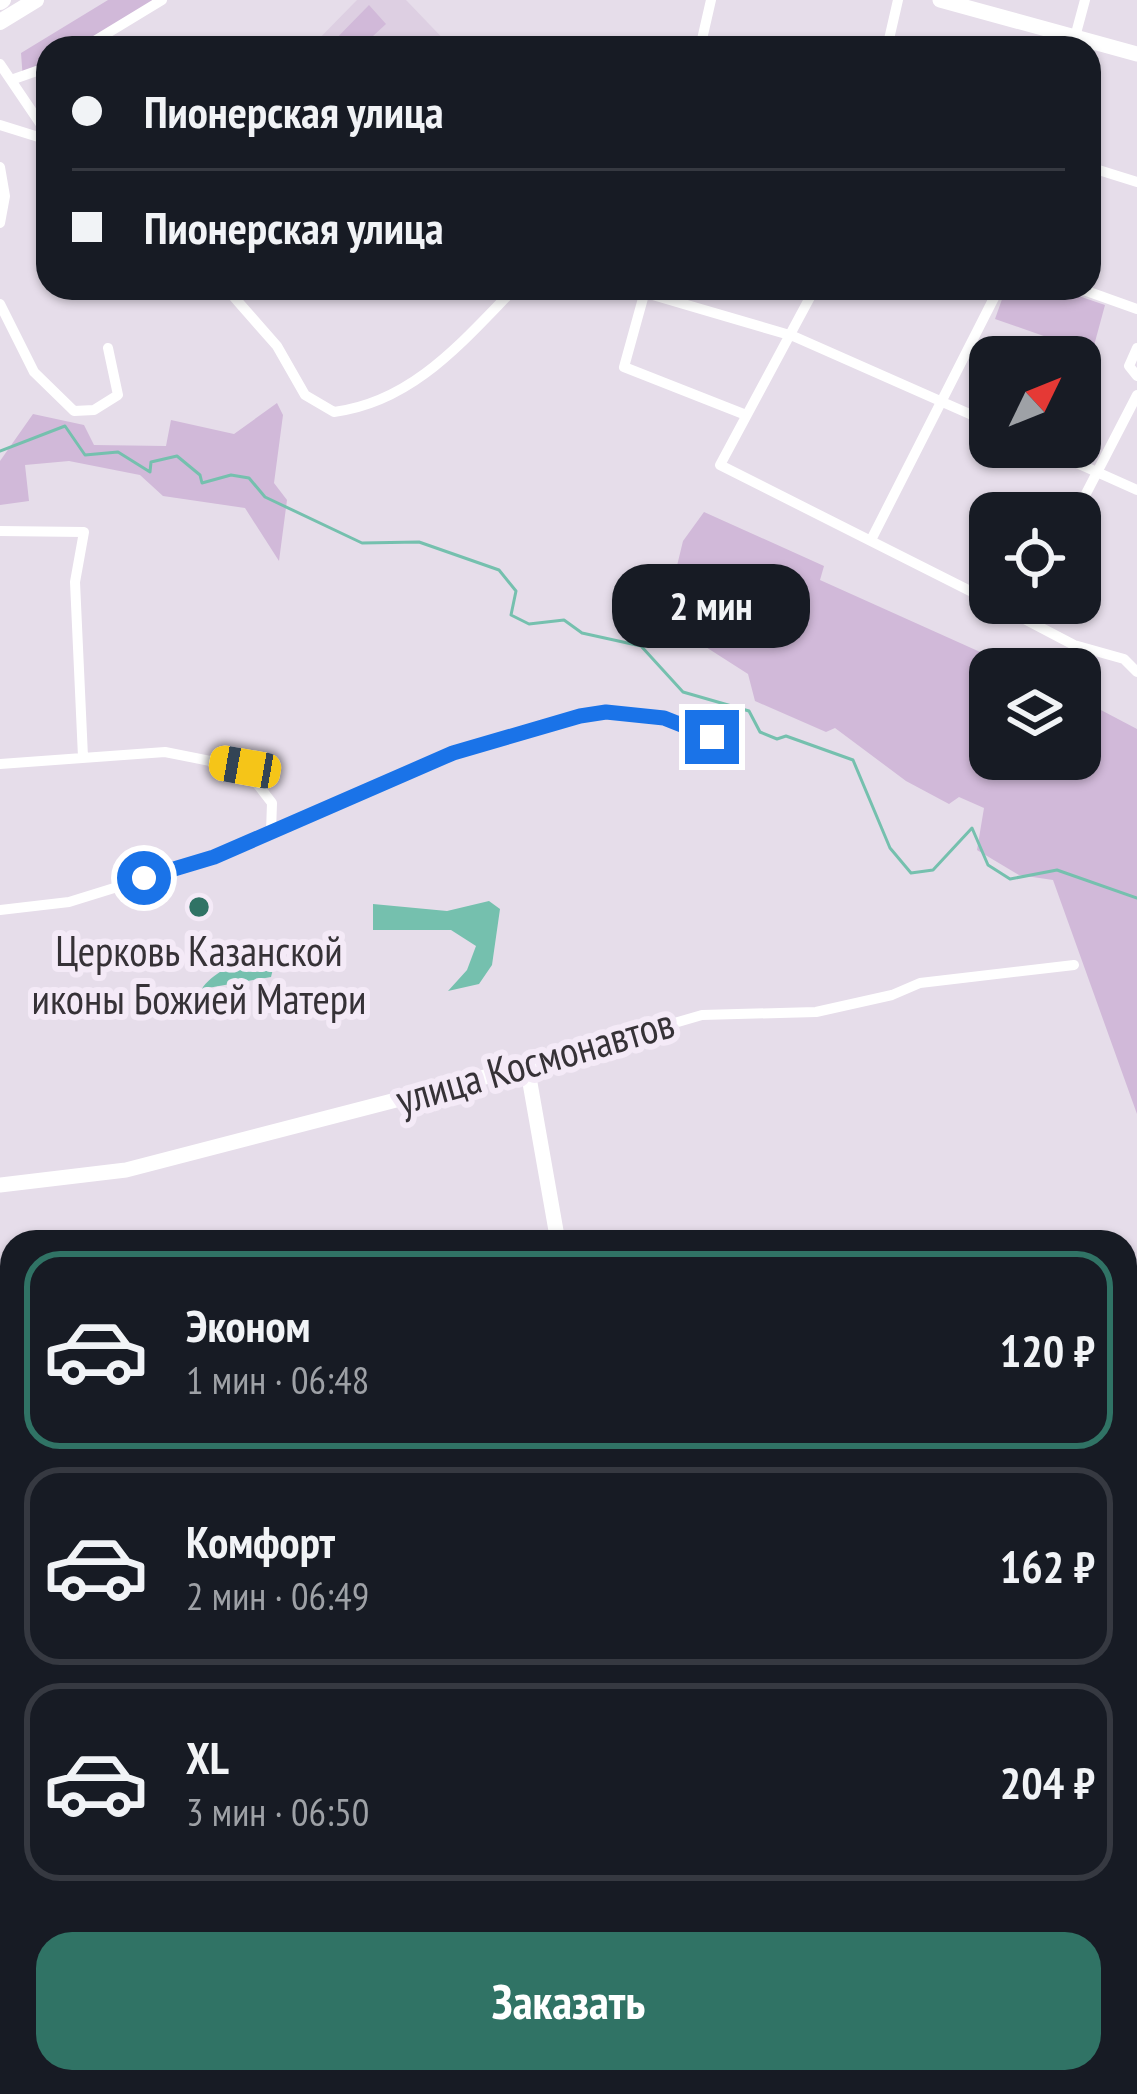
<!DOCTYPE html>
<html lang="ru">
<meta charset="utf-8">
<style>
body{margin:0;font-family:"PT Sans Narrow",sans-serif;background:#20242c;color:#f1f3f6;height:100vh;display:flex;flex-direction:column;font-size:45px;white-space:nowrap}
*{box-sizing:border-box;margin:0}
p{font-size:39px;color:#9ea1a6}
.icon{flex:none;width:66px;height:66px;fill:none;stroke:currentColor;stroke-width:2;stroke-linecap:round;stroke-linejoin:round}
.map{position:relative;flex:1;overflow:hidden}
.panel{position:absolute;left:0px;top:1230px;width:1137px;height:864px;display:flex;flex-direction:column;background:#171b24;border-radius:36px 36px 0 0;box-shadow:0 3px 9px #0004}
.panel>*{flex:none}
.banner{position:absolute;left:36px;top:36px;width:1065px;height:264px;border-radius:36px;box-shadow:0 3px 9px #0004;display:grid;align-content:center;height:264px;padding:0 36px;background:#171b24}
.needle{width:78px;rotate:47deg}
.tools{position:absolute;left:969px;top:336px;display:grid;gap:24px}
.tools a{display:grid;place-items:center;width:132px;height:132px;border-radius:24px;background:#171b24;box-shadow:0 3px 9px #0004;font-size:60px}
.end{position:absolute;width:54px;height:54px;margin:-27px;border:15px solid #1a73e8;background:#fff;box-shadow:0 0 0 6px #fff}
.from{border-radius:50%}
.bubble{position:absolute;height:84px;border-radius:36px;background:#171b24;box-shadow:0 3px 9px #0004;font-size:39px;font-weight:600;line-height:84px;text-align:center}
.car{position:absolute;width:36px;height:72px;margin:-36px -18px;border-radius:15px;box-shadow:0 0 9px 3px #0007;background:linear-gradient(#f5c518 24%,#345 0 40%,#f5c518 0 76%,#345 0 86%,#f5c518 0)}
.banner b{display:flex;align-items:center;gap:42px;height:114px;font-size:45px}
.banner b+b{border-top:3px solid #363941}
.banner i{width:30px;height:30px;background:#f1f3f6}
ul{padding:21px 0 0;list-style:none}
li{display:flex;align-items:center;gap:36px;height:198px;margin:0 24px 18px;padding:0 12px;border:6px solid #363941;border-radius:36px}
li div{flex:1}
li b{display:block;font-size:45px}
li em{font-style:normal;font-weight:600}
li.active{border-color:#307365}
li>.icon{width:108px;height:108px;stroke-width:1.5}
.cta{display:flex;gap:24px;margin-top:auto;padding:24px 36px}
.cta a{flex:1;height:138px;border-radius:36px;background:#307365;color:#fff;font-size:48px;font-weight:600;line-height:138px;text-align:center}
.map>svg:first-child{display:block}
</style>
<div class="map">
<svg width="1137" height="2094" viewBox="0 0 1137 2094">
<rect width="100%" height="100%" fill="#e6ddea"/>
<path fill="#ddcfe2" d="M 357,0 L 406,0 L 452,48 L 310,48 Z"/>
<path fill="#d1b9d9" d="M 108,0 L 158,0 L 77,48 L 48,48 L 48,65 L 23,80 L 21,53 Z
M 369,5 L 386,24 L 360,48 L 327,48 Z
M 1006,288 L 1055,288 L 1105,305 L 1092,353 L 995,319 Z
M 277,403 L 283,415 L 274,483 L 287,500 L 279,561 L 245,508 L 163,496 L 140,475 L 69,461 L 25,465 L 29,501 L 0,505 L 0,461 L 33,414 L 84,425 L 94,445 L 166,446 L 171,420 L 234,434 Z
M 704,512 L 824,566 L 820,580 L 1018,669 L 990,669 L 990,759 L 1080,759 L 1080,699 L 1137,729 L 1137,1114 L 1053,880 L 1019,875 L 977,850 L 984,808 L 959,797 L 949,804 L 906,781 L 835,728 L 826,732 L 755,701 L 748,674 L 698,642 L 703,630 L 667,607 L 683,541 Z"/>
<path fill="#75c0ae" d="M 489,901 L 500,909 L 492,965 L 479,984 L 448,991 L 467,970 L 476,946 L 451,930 L 373,930 L 373,904 L 447,911 Z
M 261,951 L 273,969 L 271,977 L 202,989 C 210,974 246,957 261,951 Z"/>
<g fill="none" stroke-linecap="round" stroke-linejoin="round">
<path stroke="#75c0ae" stroke-width="3" d="M 0,451 L 65,426 L 85,455 L 118,452 L 150,472 L 151,462 L 177,456 L 200,475 L 202,483 L 231,475 L 249,478 L 265,497 L 362,543 L 419,542 L 499,570 L 516,591 L 511,615 L 529,624 L 564,620 L 582,633 L 641,646 L 683,692 L 749,711 L 760,732 L 777,739 L 786,736 L 853,760 L 890,848 L 911,873 L 933,870 L 972,828 L 988,865 L 1010,879 L 1057,870 L 1137,898
M 432,2082 L 440,2089 L 478,2082
M 807,2082 L 836,2094
M 69,2094 L 91,2082"/>
<path stroke="#fff" stroke-width="10" d="M 1075,37 L 1085,0
M 83,48 L 162,0
M 700,48 L 711,0
M 887,48 L 898,0
M 0,64 L 48,135
M 11,80 L 48,67
M 0,125 L 48,140
M 0,167 L 5,196 L 0,223
M 1089,167 L 1137,182
M 226,288 L 277,346 L 305,395 L 334,412 C 413,402 463,341 515,288
M 815,288 L 720,465 L 990,601
M 1078,288 L 1137,309
M 645,291 L 624,367 L 746,415
M 646,293 L 793,336 L 990,423
M 0,304 L 34,372 L 74,411 L 94,410 L 118,395 L 108,348
M 1137,348 L 1129,366 L 1137,376
M 1041,447 L 1137,490
M 1076,513 L 1137,395
M 0,531 L 84,532 L 75,582 L 83,757
M 871,540 L 999,288
M 994,603 L 1074,645 L 1124,659 L 1137,672
M 0,764 L 165,752 L 245,768 L 272,803 L 271,832
M 0,910 L 69,902 L 214,857 L 453,753 L 581,716 L 606,712 L 665,718 L 712,737
M 527,1066 L 702,1015 L 816,1012 L 892,995 L 920,983 L 1074,965
M 0,1314 L 7,1355 L 0,1380"/>
<path stroke="#fff" stroke-width="15" d="M 940,0 L 1137,54
M 0,1185 L 126,1170 L 527,1066 L 558,1242
M 1125,1769 L 1137,1773"/>
<path stroke="#fff" stroke-width="16" d="M 0,2 L 3,0
M 0,22 L 36,0"/>
</g>
<g fill="none" stroke-linecap="round" stroke-linejoin="round">
<path stroke="#1a73e8" stroke-width="15" d="M 144,878 L 214,857 L 453,753 L 580,716 L 606,712 L 664,718 L 712,737"/>
</g>
<circle fill="#307365" stroke="#f4eaf7" stroke-width="4.5" cx="199" cy="907" r="12"/>
<g text-anchor="middle" stroke-width="12" stroke-linejoin="round" paint-order="stroke">
<g font-size="42" fill="#363237" stroke="#f4eaf7">
<text x="199" y="966">Церковь Казанской<tspan x="199" dy="48">иконы Божией Матери</tspan></text>
</g>
<g font-size="42" fill="#363237" stroke="#f4eaf7">
<text transform="translate(535 1061) rotate(-16)" y="15">улица Космонавтов</text>
</g>
</g>
</svg>
<div class="tools">
<a><svg class="needle" viewBox="-14 -14 28 28"><path d="M0-13l5 13h-10z" fill="#e53935"/><path d="M0 13l5-13h-10z" fill="#9ea1a6"/></svg></a>
<a><svg class="icon" aria-label="locate" viewBox="0 0 24 24"><circle cx="12" cy="12" r="6"/><path d="M12 2v4M12 18v4M2 12h4M18 12h4"/></svg></a>
<a><svg class="icon" aria-label="layers" viewBox="0 0 24 24"><path d="M12 4l9 5-9 5-9-5zM3 14l9 5 9-5"/></svg></a>
</div>
<i class="end from" style="left:144px;top:878px"></i>
<i class="end" style="left:712px;top:737px"></i>
<div class="bubble" style="left:612px;top:564px;width:198px">2 мин</div>
<i class="car" style="left:245px;top:767px;rotate:280deg"></i>
<div class="banner">
<b><i class="from"></i>Пионерская улица</b>
<b><i></i>Пионерская улица</b>
</div>
<section class="panel">
<ul>
<li class="active"><svg class="icon" aria-label="car" viewBox="0 0 24 24"><path d="M5 17H2v-5l4-1 3-4h7l3 4 3 1v5h-3M9 17h6M6 11h13"/><circle cx="7" cy="17" r="2"/><circle cx="17" cy="17" r="2"/></svg><div><b>Эконом</b><p>1 мин · 06:48</p></div><em>120 ₽</em></li>
<li><svg class="icon" aria-label="car" viewBox="0 0 24 24"><path d="M5 17H2v-5l4-1 3-4h7l3 4 3 1v5h-3M9 17h6M6 11h13"/><circle cx="7" cy="17" r="2"/><circle cx="17" cy="17" r="2"/></svg><div><b>Комфорт</b><p>2 мин · 06:49</p></div><em>162 ₽</em></li>
<li><svg class="icon" aria-label="car" viewBox="0 0 24 24"><path d="M5 17H2v-5l4-1 3-4h7l3 4 3 1v5h-3M9 17h6M6 11h13"/><circle cx="7" cy="17" r="2"/><circle cx="17" cy="17" r="2"/></svg><div><b>XL</b><p>3 мин · 06:50</p></div><em>204 ₽</em></li>
</ul>
<div class="cta"><a>Заказать</a></div>
</section>
</div>
